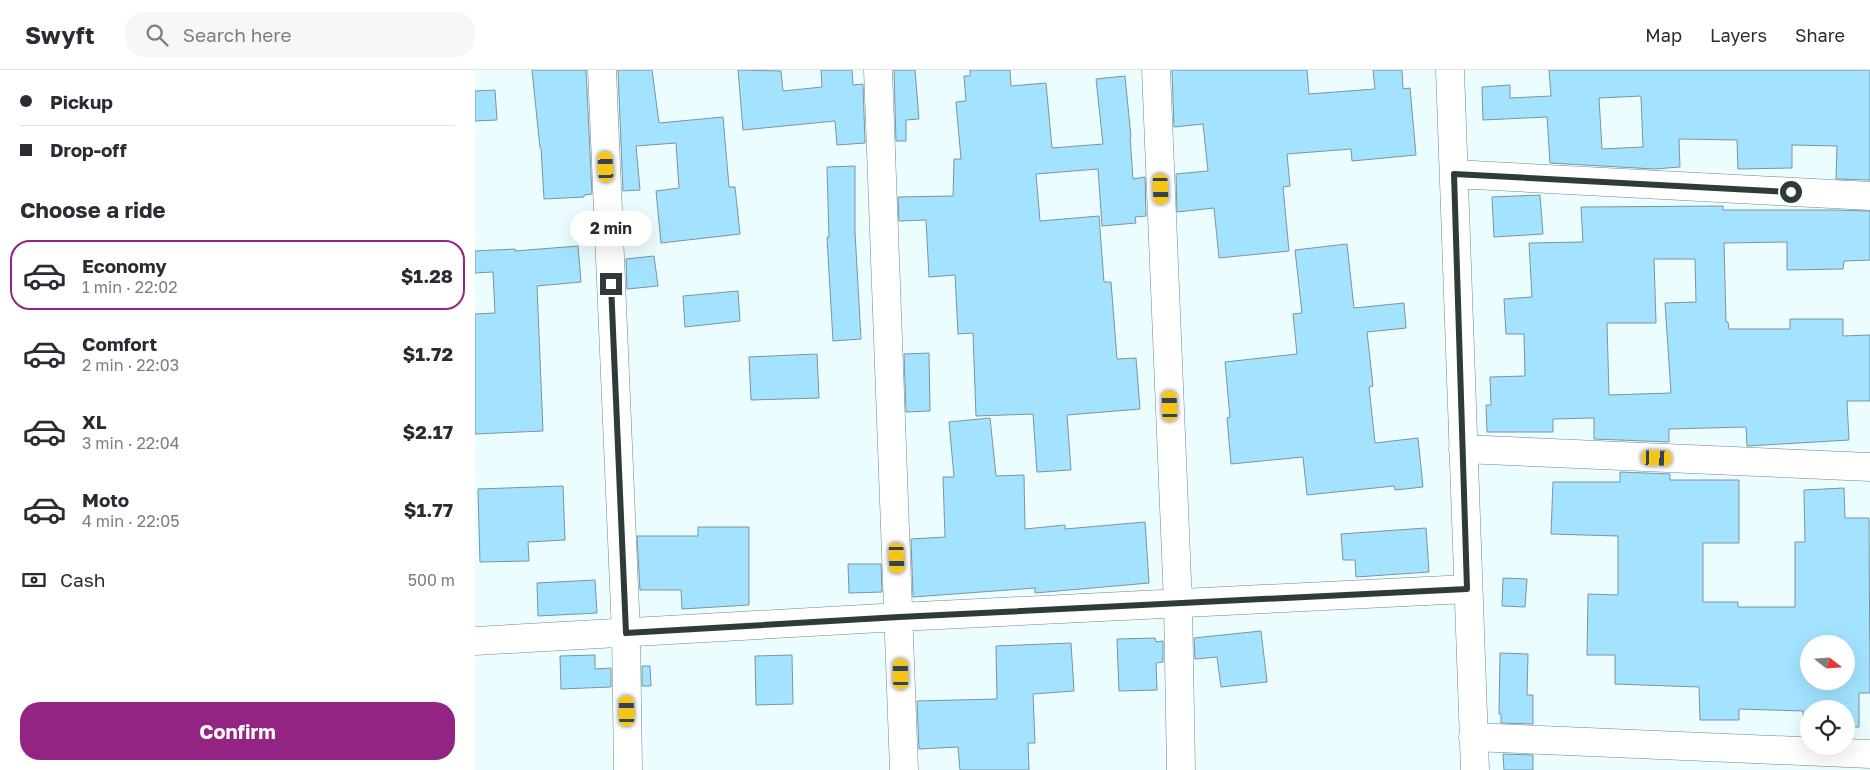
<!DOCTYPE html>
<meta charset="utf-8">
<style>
body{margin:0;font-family:"Golos Text",sans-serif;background:#f7f7f7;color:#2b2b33;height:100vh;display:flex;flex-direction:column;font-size:19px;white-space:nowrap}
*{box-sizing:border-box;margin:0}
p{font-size:16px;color:#7c7c81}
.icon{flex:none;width:28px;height:28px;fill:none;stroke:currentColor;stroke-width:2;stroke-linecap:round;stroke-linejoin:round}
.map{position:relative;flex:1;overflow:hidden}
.drawer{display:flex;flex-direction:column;background:#fff;width:475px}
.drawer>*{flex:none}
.banner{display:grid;align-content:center;height:110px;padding:0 20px;background:#fff}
.needle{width:32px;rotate:107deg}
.controls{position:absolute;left:1325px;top:565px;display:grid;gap:10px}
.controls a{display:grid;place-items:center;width:55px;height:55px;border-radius:50%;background:#fff;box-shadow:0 5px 20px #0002;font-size:25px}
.end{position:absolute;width:22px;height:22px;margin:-11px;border:6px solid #2f3b3b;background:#fff;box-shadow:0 0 0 2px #fff}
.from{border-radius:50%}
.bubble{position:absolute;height:35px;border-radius:18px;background:#fff;box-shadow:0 5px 20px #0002;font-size:16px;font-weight:700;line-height:35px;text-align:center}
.car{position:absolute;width:15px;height:30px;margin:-15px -8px;border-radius:6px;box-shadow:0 0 4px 1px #0007;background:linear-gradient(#f5c518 24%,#345 0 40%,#f5c518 0 76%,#345 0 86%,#f5c518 0)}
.banner b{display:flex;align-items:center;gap:18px;height:48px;font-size:19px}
.banner b+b{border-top:1px solid #e1e1e2}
.banner i{width:12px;height:12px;background:#2b2b33}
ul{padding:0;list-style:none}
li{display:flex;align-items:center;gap:15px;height:70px;margin:0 10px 8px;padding:0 10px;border:2px solid transparent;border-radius:20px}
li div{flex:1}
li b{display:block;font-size:19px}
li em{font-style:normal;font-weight:700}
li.current{border-color:#942483}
li>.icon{width:45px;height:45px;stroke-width:1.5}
h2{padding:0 20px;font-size:22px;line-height:60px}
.pay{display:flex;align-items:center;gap:12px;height:55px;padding:0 20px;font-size:19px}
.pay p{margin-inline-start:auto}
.primary-button{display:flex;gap:10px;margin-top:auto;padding:10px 20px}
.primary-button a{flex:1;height:58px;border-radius:20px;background:#942483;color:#fff;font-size:20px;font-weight:700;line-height:58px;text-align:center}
header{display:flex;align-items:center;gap:30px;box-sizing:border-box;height:70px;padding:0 25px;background:#fff;border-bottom:1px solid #e1e1e2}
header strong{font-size:24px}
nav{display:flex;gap:28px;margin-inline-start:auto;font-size:18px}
.search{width:350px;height:45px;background:#f7f7f7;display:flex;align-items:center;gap:12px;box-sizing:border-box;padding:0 18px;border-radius:20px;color:#7c7c81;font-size:19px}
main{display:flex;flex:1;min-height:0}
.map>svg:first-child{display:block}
</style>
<header>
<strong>Swyft</strong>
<div class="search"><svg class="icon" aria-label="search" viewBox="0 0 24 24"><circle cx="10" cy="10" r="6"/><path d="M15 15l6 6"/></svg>Search here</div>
<nav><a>Map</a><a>Layers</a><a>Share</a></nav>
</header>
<main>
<section class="drawer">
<div class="banner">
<b><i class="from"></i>Pickup</b>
<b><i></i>Drop-off</b>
</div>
<h2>Choose a ride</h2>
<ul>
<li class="current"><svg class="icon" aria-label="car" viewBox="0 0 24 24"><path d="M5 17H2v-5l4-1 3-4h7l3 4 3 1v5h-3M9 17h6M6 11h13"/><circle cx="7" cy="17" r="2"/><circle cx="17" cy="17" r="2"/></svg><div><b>Economy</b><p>1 min · 22:02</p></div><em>$1.28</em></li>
<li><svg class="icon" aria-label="car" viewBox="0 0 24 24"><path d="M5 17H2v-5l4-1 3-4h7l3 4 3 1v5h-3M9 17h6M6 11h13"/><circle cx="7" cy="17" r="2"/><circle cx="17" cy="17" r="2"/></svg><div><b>Comfort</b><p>2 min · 22:03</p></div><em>$1.72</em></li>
<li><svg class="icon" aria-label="car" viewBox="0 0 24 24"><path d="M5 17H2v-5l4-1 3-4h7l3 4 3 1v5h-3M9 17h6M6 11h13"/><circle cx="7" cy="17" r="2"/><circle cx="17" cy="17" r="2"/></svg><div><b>XL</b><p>3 min · 22:04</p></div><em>$2.17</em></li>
<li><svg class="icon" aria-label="car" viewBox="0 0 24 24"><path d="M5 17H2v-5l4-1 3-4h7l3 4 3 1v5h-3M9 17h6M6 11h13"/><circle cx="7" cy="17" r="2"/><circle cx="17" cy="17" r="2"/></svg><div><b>Moto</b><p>4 min · 22:05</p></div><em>$1.77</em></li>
</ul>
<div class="pay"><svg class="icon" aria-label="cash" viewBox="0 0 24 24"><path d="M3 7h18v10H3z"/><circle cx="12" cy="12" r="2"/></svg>Cash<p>500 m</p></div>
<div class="primary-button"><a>Confirm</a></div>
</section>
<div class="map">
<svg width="1395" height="700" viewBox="0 0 1395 700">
<rect width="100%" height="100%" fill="#ebfdfe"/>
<path fill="#a3e3ff" stroke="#7c949f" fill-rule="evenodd" d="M 57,0 L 111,0 L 117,124 L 109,125 L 109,127 L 69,129 L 66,78 L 65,78 Z
M 143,0 L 177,0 L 184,53 L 248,47 L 254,117 L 260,117 L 265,164 L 186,173 L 181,121 L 204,118 L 201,73 L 161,76 L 165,120 L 148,121 Z
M 263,0 L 306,1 L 308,21 L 347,17 L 346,0 L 377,0 L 378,15 L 388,14 L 390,73 L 362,75 L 360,51 L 268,60 Z
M 419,0 L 440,0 L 444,49 L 431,50 L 431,71 L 421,71 Z
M 495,0 L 535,0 L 536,16 L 571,13 L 577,78 L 628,74 L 621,9 L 650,6 L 656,67 L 655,67 L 658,109 L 670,107 L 671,146 L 660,147 L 661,153 L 627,156 L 623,99 L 561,104 L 565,151 L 624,146 L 629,212 L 636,212 L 642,289 L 661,288 L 665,339 L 592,345 L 596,400 L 562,402 L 558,344 L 501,346 L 498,263 L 483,264 L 480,205 L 454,207 L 451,150 L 424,151 L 423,127 L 478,126 L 479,89 L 486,89 L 481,32 L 491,31 L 489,6 L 495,6 Z
M 697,0 L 832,0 L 834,24 L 900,19 L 898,0 L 927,0 L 928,19 L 935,18 L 941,85 L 877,91 L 876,79 L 812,84 L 815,116 L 808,117 L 814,181 L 744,188 L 739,138 L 702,142 L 701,104 L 733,101 L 728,54 L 699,57 Z
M 1074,0 L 1395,0 L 1395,110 L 1361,109 L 1362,76 L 1317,75 L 1317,98 L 1263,99 L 1262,70 L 1204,69 L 1205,97 L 1179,99 L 1075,93 L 1072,47 L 1008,50 L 1007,17 L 1035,15 L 1035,28 L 1076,26 ZM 1166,26 L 1168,77 L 1127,79 L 1124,28 Z
M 20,20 L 22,50 L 0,51 L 0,21 Z
M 380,96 L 380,162 L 386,269 L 358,271 L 352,167 L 354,167 L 352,97 Z
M 1065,125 L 1068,164 L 1019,167 L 1017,127 Z
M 1248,136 L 1248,140 L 1359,140 L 1395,141 L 1395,190 L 1369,191 L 1368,199 L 1312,200 L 1312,172 L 1249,173 L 1251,252 L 1253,252 L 1254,259 L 1315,259 L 1315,249 L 1368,249 L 1368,266 L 1395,265 L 1395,331 L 1372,331 L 1374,370 L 1272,376 L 1271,357 L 1194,359 L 1194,372 L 1119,369 L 1119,348 L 1078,349 L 1078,362 L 1012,362 L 1011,335 L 1016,335 L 1015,307 L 1050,306 L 1049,264 L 1031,264 L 1029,229 L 1057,227 L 1054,173 L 1108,172 L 1106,137 ZM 1179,189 L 1220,189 L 1221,232 L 1190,233 L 1196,323 L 1134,325 L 1132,253 L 1181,253 Z
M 872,174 L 879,238 L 929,233 L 931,258 L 892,262 L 898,316 L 894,317 L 900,373 L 943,368 L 948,417 L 920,420 L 919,416 L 832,425 L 828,387 L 756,394 L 752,348 L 755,347 L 750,292 L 822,284 L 818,244 L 827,243 L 820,180 Z
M 103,176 L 106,212 L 62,216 L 68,361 L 0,364 L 0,244 L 20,243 L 18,202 L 0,203 L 0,181 L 40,179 L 40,181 Z
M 179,186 L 183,216 L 152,219 L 151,189 Z
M 263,221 L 265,251 L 210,257 L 208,226 Z
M 454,283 L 455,341 L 431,342 L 429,284 Z
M 342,284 L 344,328 L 276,330 L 274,287 Z
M 515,348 L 521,406 L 549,405 L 550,459 L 590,455 L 590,459 L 670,452 L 674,513 L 560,523 L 560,518 L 438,527 L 436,469 L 470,467 L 468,407 L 479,407 L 474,352 Z
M 1145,402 L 1195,404 L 1195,410 L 1264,410 L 1264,473 L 1228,473 L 1228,532 L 1263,532 L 1263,537 L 1320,537 L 1320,472 L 1330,472 L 1329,420 L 1369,418 L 1370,448 L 1394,448 L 1395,623 L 1384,623 L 1384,657 L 1371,657 L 1371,639 L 1334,639 L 1334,657 L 1328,657 L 1328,641 L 1264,639 L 1264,650 L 1225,650 L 1224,617 L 1140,614 L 1140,585 L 1112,585 L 1113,524 L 1143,525 L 1143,466 L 1076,464 L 1078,412 L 1145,412 ZM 1334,574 L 1371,574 L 1371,611 L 1334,611 Z
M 88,416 L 90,470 L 53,472 L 54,491 L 5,492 L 3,419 Z
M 223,457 L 274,457 L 274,535 L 207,539 L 206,520 L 165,520 L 162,466 L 223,466 Z
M 951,458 L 954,502 L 881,507 L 880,490 L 868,490 L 866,464 Z
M 373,494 L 406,494 L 407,522 L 374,523 Z
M 1028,508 L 1052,509 L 1050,537 L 1027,536 Z
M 120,510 L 122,543 L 63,546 L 62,513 Z
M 786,561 L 792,612 L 746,617 L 742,587 L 720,589 L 719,568 Z
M 680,568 L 681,572 L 688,571 L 688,592 L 681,593 L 682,620 L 644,621 L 642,569 Z
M 596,573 L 599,621 L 558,624 L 560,673 L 553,673 L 554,700 L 485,700 L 483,677 L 444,679 L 442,631 L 522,629 L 521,576 Z
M 1025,583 L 1053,584 L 1052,625 L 1058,625 L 1058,654 L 1026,653 L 1026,644 L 1024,644 Z
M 120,585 L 120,599 L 136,598 L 136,617 L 86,619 L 85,586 Z
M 317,585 L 318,634 L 281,635 L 280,586 Z
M 167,596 L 175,596 L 176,616 L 167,616 Z
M 1028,684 L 1058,685 L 1058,700 L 1029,700 Z"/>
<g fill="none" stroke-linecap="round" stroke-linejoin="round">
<g stroke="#6d898a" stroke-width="29">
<path id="minor" d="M 127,0 L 151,563 L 153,700
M 403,0 L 429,700
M 681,0 L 703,534 L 706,700
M 975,0 L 1000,700
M 979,104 L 1395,126
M 988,379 L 1395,397
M 0,571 L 424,547 L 992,519
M 998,667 L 1395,684"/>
</g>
<use href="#minor" stroke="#fff" stroke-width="28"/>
</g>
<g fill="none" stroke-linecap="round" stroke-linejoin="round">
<path stroke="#2f3b3b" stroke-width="6" d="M 136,214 L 151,563 L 424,547 L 992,519 L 979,104 L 1316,122"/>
</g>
</svg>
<div class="controls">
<a><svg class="needle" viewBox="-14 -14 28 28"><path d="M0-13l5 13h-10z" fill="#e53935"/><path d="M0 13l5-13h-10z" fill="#7c7c81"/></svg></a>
<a><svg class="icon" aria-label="locate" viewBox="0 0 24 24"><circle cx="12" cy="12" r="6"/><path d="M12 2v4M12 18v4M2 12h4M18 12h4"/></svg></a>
</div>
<i class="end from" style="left:1316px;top:122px"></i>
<i class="end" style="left:136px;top:214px"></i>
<div class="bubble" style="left:95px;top:141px;width:82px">2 min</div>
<i class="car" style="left:131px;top:97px;rotate:357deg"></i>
<i class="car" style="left:686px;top:119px;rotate:178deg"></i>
<i class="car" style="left:695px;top:336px;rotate:358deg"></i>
<i class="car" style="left:1182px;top:388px;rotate:92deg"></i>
<i class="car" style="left:422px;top:488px;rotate:178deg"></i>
<i class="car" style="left:426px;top:604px;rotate:359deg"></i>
<i class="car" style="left:152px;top:641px;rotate:359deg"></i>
</div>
</main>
